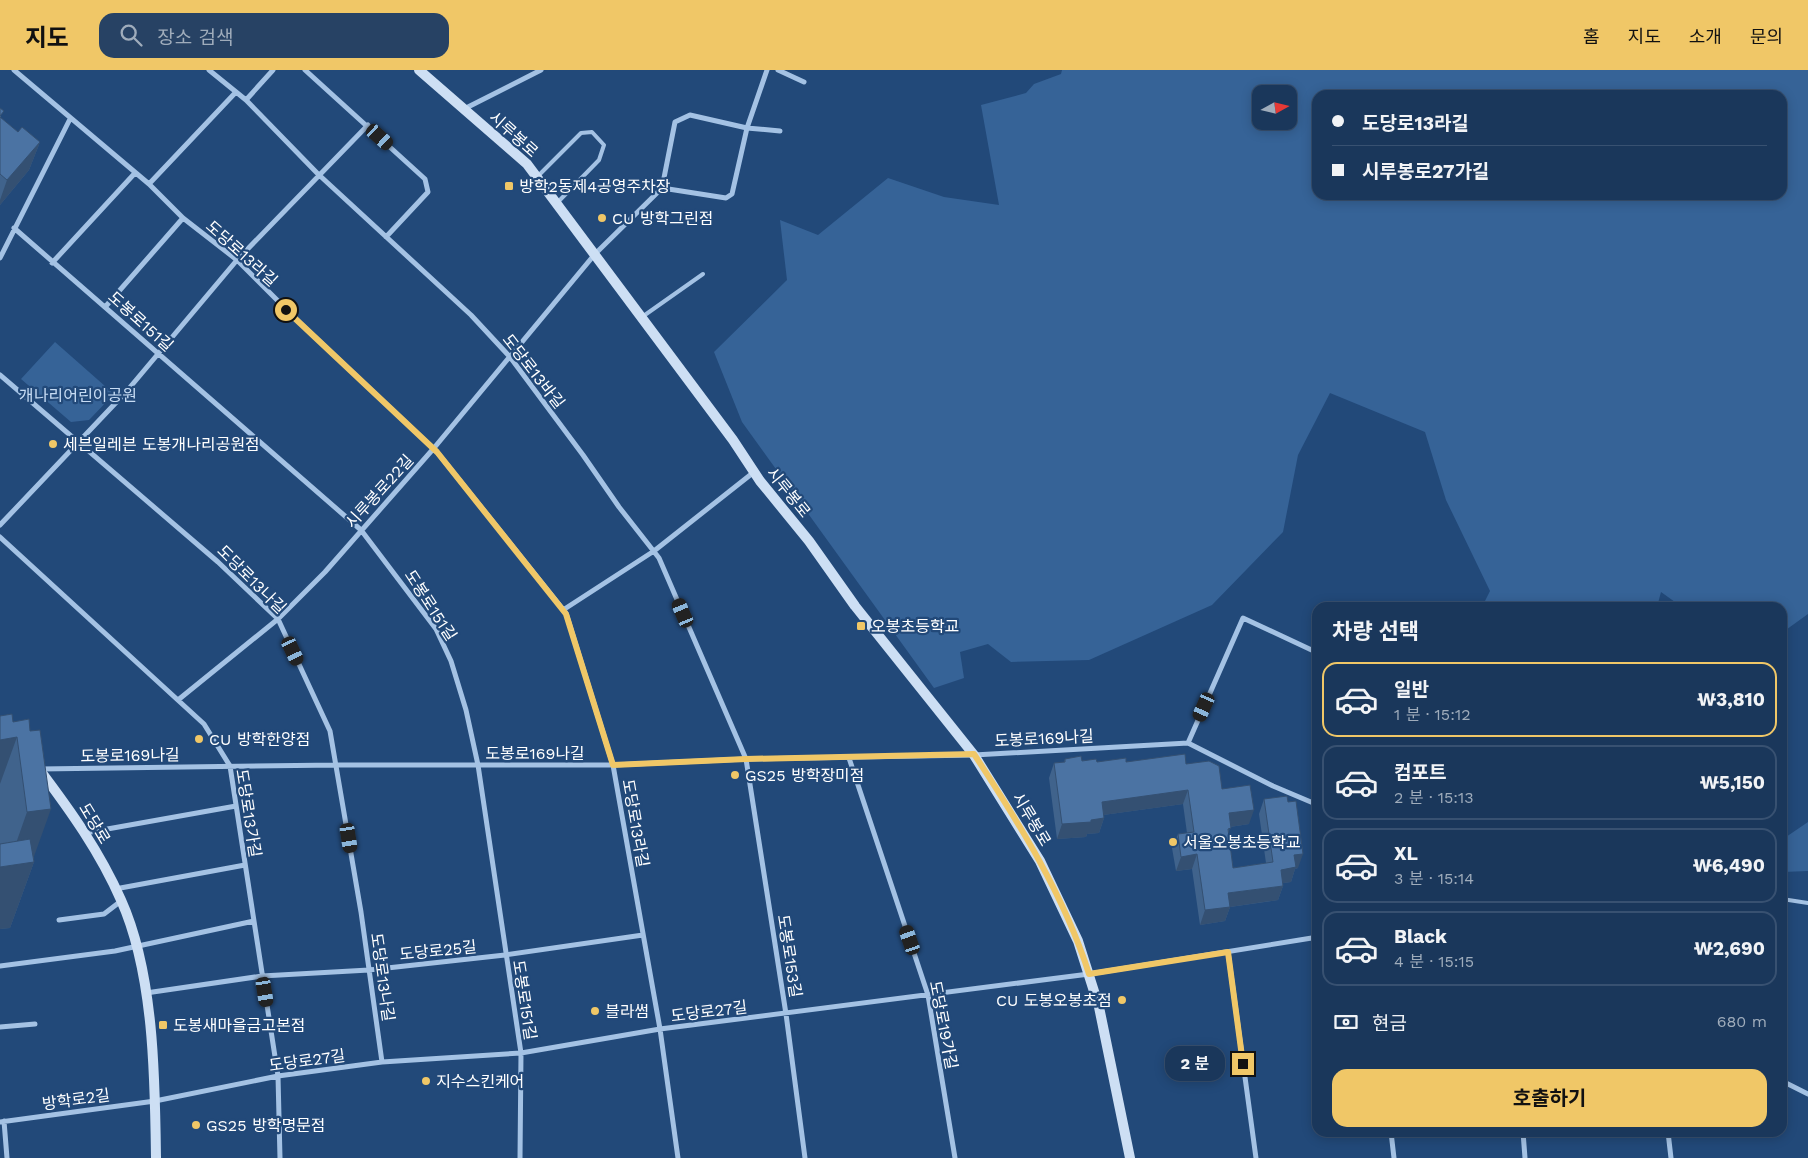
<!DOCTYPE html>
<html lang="ko">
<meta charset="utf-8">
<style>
body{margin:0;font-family:"Work Sans","Noto Sans KR",sans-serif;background:#274264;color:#f1f3f6;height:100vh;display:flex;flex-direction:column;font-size:19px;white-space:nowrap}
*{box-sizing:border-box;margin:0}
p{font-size:16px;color:#9facbb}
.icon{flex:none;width:28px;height:28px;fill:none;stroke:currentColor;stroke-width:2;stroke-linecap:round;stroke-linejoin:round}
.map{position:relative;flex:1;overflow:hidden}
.panel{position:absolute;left:1312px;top:532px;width:475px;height:535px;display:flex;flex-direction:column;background:#1a375b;border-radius:15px;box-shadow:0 2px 12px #0003,0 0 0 1px #385171}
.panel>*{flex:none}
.banner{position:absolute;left:1312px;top:20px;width:475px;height:110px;border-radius:15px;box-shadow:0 2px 12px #0003,0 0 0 1px #385171;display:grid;align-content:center;height:110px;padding:0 20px;background:#1a375b}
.needle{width:32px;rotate:82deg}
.tools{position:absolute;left:1252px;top:15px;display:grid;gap:10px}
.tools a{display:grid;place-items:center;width:45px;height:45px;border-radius:10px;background:#1a375b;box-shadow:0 2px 12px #0003,0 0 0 1px #385171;font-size:25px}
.end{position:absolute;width:22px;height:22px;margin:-11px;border:6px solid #f0c767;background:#111;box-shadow:0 0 0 2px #111}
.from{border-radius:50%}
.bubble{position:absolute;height:35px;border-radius:15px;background:#1a375b;box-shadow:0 2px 12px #0003,0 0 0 1px #385171;font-size:16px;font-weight:700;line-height:35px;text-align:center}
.car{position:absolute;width:15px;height:30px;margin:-15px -8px;border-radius:6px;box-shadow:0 0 4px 1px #0007;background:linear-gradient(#222 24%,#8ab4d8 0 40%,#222 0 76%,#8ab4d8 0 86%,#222 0)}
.banner b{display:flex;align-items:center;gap:18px;height:48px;font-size:19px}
.banner b+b{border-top:1px solid #385171}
.banner i{width:12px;height:12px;background:#f1f3f6}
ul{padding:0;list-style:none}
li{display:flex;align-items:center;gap:15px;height:75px;margin:0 10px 8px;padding:0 10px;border:2px solid #385171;border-radius:15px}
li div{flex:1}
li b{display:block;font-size:19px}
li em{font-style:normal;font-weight:700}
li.on{border-color:#f0c767}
li>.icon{width:45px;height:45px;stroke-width:1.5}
h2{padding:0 20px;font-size:22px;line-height:60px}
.pay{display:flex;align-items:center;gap:12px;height:55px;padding:0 20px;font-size:19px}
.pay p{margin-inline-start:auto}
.button{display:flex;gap:10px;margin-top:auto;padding:10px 20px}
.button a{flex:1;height:58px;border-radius:15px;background:#f0c767;color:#111;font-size:20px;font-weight:700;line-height:58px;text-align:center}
header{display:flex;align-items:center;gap:30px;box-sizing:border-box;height:70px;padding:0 25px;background:#f0c767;color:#111}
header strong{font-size:24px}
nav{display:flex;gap:28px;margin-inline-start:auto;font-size:18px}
.search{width:350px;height:45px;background:#274264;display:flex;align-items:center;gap:12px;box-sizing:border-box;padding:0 18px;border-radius:15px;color:#9facbb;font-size:19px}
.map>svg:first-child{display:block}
</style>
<header>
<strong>지도</strong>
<div class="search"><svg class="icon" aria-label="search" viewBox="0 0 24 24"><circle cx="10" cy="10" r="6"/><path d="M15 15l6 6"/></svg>장소 검색</div>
<nav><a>홈</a><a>지도</a><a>소개</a><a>문의</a></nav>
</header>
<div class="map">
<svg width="1808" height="1088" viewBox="0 0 1808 1088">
<rect width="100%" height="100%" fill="#224979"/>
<path fill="#366397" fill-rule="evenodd" d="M 1062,0 L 1808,0 L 1808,544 L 1783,562 L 1782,538 L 1682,537 L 1661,522 L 1657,537 L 1482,537 L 1490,521 L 1446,430 L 1425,362 L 1330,323 L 1298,385 L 1283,462 L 1212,535 L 1089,590 L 1011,592 L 988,574 L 960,582 L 964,608 L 934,618 L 742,352 L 714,282 L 787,210 L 780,150 L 818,165 L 888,108 L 944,127 L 999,135 L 981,35 L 1026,23 L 1034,14 L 1061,4 ZM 1261,24 L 1289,24 L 1289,51 L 1261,51 ZM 1318,25 L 1782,25 L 1782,125 L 1318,125 Z
M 55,272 L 114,324 L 89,350 L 71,352 L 21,309 Z
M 1808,752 L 1808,801 L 1783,802 L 1783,769 Z"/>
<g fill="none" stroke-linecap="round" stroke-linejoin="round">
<path stroke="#a4c2e4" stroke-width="4" d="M 537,107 L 581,63 L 592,62 L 604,75 L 599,90 L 557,133
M 642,247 L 703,204
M 1782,829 L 1808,833"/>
<path stroke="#a4c2e4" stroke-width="5" d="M 14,0 L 149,114 L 183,148 L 237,190 L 299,252 L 437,382 L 566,543 L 613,695 L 660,959 L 678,1088
M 209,0 L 246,30 L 318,104 L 471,245 L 510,287 L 583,385 L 619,437 L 659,488 L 746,689 L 786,944 L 805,1088
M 305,0 L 425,109 L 428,122 L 386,167
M 767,0 L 747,58 L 732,124 L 726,128 L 662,118 L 675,52 L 690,45 L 747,58 L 780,61
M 778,0 L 804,12
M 246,30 L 273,0
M 464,39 L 541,0
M 149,114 L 236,22
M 14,158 L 361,460 L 436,559 L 451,591 L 466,640 L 478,695 L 521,983 L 520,1088
M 0,188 L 70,49
M 52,193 L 135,103
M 106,236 L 183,148
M 0,305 L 218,492 L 278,549 L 330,661 L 361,842 L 382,992
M 0,455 L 126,322 L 237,190 L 368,55
M 0,467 L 204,654 L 230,696 L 278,1006 L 280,1088
M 563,540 L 654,481 L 754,402
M 178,630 L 278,549 L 325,502 L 434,378 L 595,184 L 662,118
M 1188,673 L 1243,548 L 1318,583
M 849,688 L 928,925 L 955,1088
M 40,699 L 337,695 L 613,695 L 746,689 L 974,685 L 1188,673 L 1273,716 L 1318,735
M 85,763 L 236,736
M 115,819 L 245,795
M 59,850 L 104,844 L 121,831
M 1228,882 L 1256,1088
M 0,896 L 115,881 L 254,851
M 146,923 L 262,906 L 369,900 L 505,885 L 643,865
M 0,957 L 35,954
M 1782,1011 L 1808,1024
M 4,1051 L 7,1088
M 0,1052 L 155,1031 L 278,1006 L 382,992 L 521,983 L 660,959 L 1089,904 L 1318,867
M 1391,1062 L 1394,1088
M 1523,1062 L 1525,1088
M 1668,1062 L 1671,1088"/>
<path stroke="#cddff4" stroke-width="10" d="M 419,0 L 527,94 L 733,370 L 760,411 L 809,471 L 855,536 L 974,685 L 1040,791 L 1078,871 L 1099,937 L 1130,1088
M 39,699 C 70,740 100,782 121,830 C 154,903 155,1008 156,1088"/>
</g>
<path fill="#40638c" d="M 0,38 L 1,48 L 18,62 L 40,72 L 29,100 L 0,135 Z
M 0,646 L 13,652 L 29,649 L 34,792 L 10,858 L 0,859 Z
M 1065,689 L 1097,692 L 1126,692 L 1186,694 L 1222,719 L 1249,754 L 1230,757 L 1228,764 L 1233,798 L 1266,793 L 1259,744 L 1264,729 L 1298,798 L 1295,799 L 1291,812 L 1283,813 L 1283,816 L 1278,830 L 1230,837 L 1225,851 L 1200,855 L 1192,799 L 1176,801 L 1172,778 L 1178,764 L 1187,763 L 1183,734 L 1103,745 L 1104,748 L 1099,763 L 1087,764 L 1086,767 L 1057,769 L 1049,708 L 1054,693 L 1064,692 Z"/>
<path fill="#345072" d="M 40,72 L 29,100 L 0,135 L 0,130 L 7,110 Z
M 17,667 L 0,714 L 0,670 Z
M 1188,720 L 1183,734 L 1096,746 L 1102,732 Z
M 51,739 L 32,792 L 34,792 L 10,858 L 0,859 L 0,797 L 8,796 L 27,742 Z
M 1254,740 L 1249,754 L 1223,758 L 1229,743 Z
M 1104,748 L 1099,763 L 1087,764 L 1086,767 L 1057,769 L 1062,754 Z
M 1197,784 L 1192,799 L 1176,801 L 1181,787 Z
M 1303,784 L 1298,798 L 1295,799 L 1291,812 L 1276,814 L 1281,800 L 1294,785 Z
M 1283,816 L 1278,830 L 1223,838 L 1228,823 Z
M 1230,837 L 1225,851 L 1200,855 L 1205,840 Z"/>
<path fill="#4b73a3" stroke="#345072" d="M 0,38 L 4,41 L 0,46 Z
M 0,47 L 18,62 L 22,57 L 40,72 L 7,110 L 0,104 Z
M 12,644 L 13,652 L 29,649 L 30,661 L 40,660 L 51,739 L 27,742 L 17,667 L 0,670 L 0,646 Z
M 1185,684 L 1186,694 L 1209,691 L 1219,696 L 1222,719 L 1250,715 L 1254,740 L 1229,743 L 1231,758 L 1228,759 L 1233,798 L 1273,792 L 1264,729 L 1287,726 L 1288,732 L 1296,731 L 1303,784 L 1294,785 L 1296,797 L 1281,800 L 1283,816 L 1228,823 L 1230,837 L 1205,840 L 1197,784 L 1181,787 L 1178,764 L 1194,762 L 1188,720 L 1102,732 L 1104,748 L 1091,750 L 1091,752 L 1062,754 L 1054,693 L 1065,692 L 1065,689 L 1081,686 L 1082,691 L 1096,689 L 1097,692 L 1126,688 L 1126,692 Z
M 30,769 L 34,792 L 0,797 L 0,774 Z"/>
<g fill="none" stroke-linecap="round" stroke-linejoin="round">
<path stroke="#f0c767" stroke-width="6" d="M 286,240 L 437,382 L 566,544 L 613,695 L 746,689 L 974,684 C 1019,753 1064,825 1089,904 L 1228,882 L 1243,994"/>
</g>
<g fill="#f0c767" stroke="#224979" stroke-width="2">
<rect x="504" y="111" width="10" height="10" rx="2.5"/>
<circle cx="602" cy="148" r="5"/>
<circle cx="53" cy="374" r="5"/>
<rect x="856" y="551" width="10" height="10" rx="2.5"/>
<circle cx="199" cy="669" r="5"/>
<circle cx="735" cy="705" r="5"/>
<circle cx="1173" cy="772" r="5"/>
<circle cx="1122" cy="930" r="5"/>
<circle cx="595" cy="941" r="5"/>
<rect x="158" y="950" width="10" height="10" rx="2.5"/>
<circle cx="426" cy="1011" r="5"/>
<circle cx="196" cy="1055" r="5"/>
</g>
<g text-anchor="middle" stroke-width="4.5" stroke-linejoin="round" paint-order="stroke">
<g font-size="16" fill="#fff" stroke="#224979">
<text transform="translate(514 64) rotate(42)" y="6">시루봉로</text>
<text transform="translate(242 183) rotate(42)" y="6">도당로13라길</text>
<text transform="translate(141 251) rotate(42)" y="6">도봉로151길</text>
<text transform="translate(534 301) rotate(52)" y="6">도당로13바길</text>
<text transform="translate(379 421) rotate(-48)" y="6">시루봉로22길</text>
<text transform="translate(789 422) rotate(51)" y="6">시루봉로</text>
<text transform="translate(252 509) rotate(45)" y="6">도당로13나길</text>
<text transform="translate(431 535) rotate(57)" y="6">도봉로151길</text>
<text transform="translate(1044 668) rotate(-3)" y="6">도봉로169나길</text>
<text x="535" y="689">도봉로169나길</text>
<text transform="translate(130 685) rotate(-1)" y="6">도봉로169나길</text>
<text transform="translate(249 743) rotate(81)" y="6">도당로13가길</text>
<text transform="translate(1032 749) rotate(59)" y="6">시루봉로</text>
<text transform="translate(95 753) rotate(59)" y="6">도당로</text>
<text transform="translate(636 753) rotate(80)" y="6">도당로13라길</text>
<text transform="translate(438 880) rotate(-6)" y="6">도당로25길</text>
<text transform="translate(790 886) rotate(81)" y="6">도봉로153길</text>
<text transform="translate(383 907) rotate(82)" y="6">도당로13나길</text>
<text transform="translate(525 930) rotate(81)" y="6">도봉로151길</text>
<text transform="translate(709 941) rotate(-7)" y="6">도당로27길</text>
<text transform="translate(944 955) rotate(79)" y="6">도당로19가길</text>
<text transform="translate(307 990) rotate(-8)" y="6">도당로27길</text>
<text transform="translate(76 1029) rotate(-8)" y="6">방학로2길</text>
</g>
<g font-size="16" fill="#fff" stroke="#224979" text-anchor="start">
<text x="519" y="122">방학2동제4공영주차장</text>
<text x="612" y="154">CU 방학그린점</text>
<text x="63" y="380">세븐일레븐 도봉개나리공원점</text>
<text x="871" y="562">오봉초등학교</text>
<text x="209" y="675">CU 방학한양점</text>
<text x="745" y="711">GS25 방학장미점</text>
<text x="1183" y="778">서울오봉초등학교</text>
<text x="1112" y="936" text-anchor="end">CU 도봉오봉초점</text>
<text x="605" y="947">블라썸</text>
<text x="173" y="961">도봉새마을금고본점</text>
<text x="436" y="1017">지수스킨케어</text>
<text x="206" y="1061">GS25 방학명문점</text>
</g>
<g font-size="16" fill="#c7dcf4" stroke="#224979">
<text x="78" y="331">개나리어린이공원</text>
</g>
</g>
</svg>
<div class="tools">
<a><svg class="needle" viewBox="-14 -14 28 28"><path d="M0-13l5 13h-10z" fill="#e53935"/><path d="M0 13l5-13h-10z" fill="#9facbb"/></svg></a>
</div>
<i class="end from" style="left:286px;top:240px"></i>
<i class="end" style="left:1243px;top:994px"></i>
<div class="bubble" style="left:1165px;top:976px;width:60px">2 분</div>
<i class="car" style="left:380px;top:67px;rotate:132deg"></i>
<i class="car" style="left:683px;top:543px;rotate:337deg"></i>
<i class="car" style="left:293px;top:581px;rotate:155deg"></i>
<i class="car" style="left:1204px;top:637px;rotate:204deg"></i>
<i class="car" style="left:349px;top:768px;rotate:171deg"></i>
<i class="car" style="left:910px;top:870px;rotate:341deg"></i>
<i class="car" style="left:265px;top:922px;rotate:171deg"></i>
<div class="banner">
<b><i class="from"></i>도당로13라길</b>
<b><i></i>시루봉로27가길</b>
</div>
<section class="panel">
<h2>차량 선택</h2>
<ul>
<li class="on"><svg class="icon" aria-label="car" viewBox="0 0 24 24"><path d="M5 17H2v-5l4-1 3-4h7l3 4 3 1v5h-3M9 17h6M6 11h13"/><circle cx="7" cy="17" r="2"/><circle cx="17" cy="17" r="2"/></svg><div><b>일반</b><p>1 분 · 15:12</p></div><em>₩3,810</em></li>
<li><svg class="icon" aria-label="car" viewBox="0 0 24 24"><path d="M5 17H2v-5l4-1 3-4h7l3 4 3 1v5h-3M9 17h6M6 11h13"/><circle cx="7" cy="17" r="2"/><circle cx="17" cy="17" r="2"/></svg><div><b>컴포트</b><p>2 분 · 15:13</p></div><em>₩5,150</em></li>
<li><svg class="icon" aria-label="car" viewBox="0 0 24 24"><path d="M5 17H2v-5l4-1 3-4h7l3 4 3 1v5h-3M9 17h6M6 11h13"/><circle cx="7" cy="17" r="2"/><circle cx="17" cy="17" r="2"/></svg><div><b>XL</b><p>3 분 · 15:14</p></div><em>₩6,490</em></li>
<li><svg class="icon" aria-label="car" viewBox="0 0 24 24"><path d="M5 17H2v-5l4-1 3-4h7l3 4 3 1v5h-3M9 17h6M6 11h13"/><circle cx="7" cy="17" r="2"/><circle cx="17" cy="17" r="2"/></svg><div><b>Black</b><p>4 분 · 15:15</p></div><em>₩2,690</em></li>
</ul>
<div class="pay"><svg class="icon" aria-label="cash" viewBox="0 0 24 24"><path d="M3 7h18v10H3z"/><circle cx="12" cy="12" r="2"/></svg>현금<p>680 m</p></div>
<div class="button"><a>호출하기</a></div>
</section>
</div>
